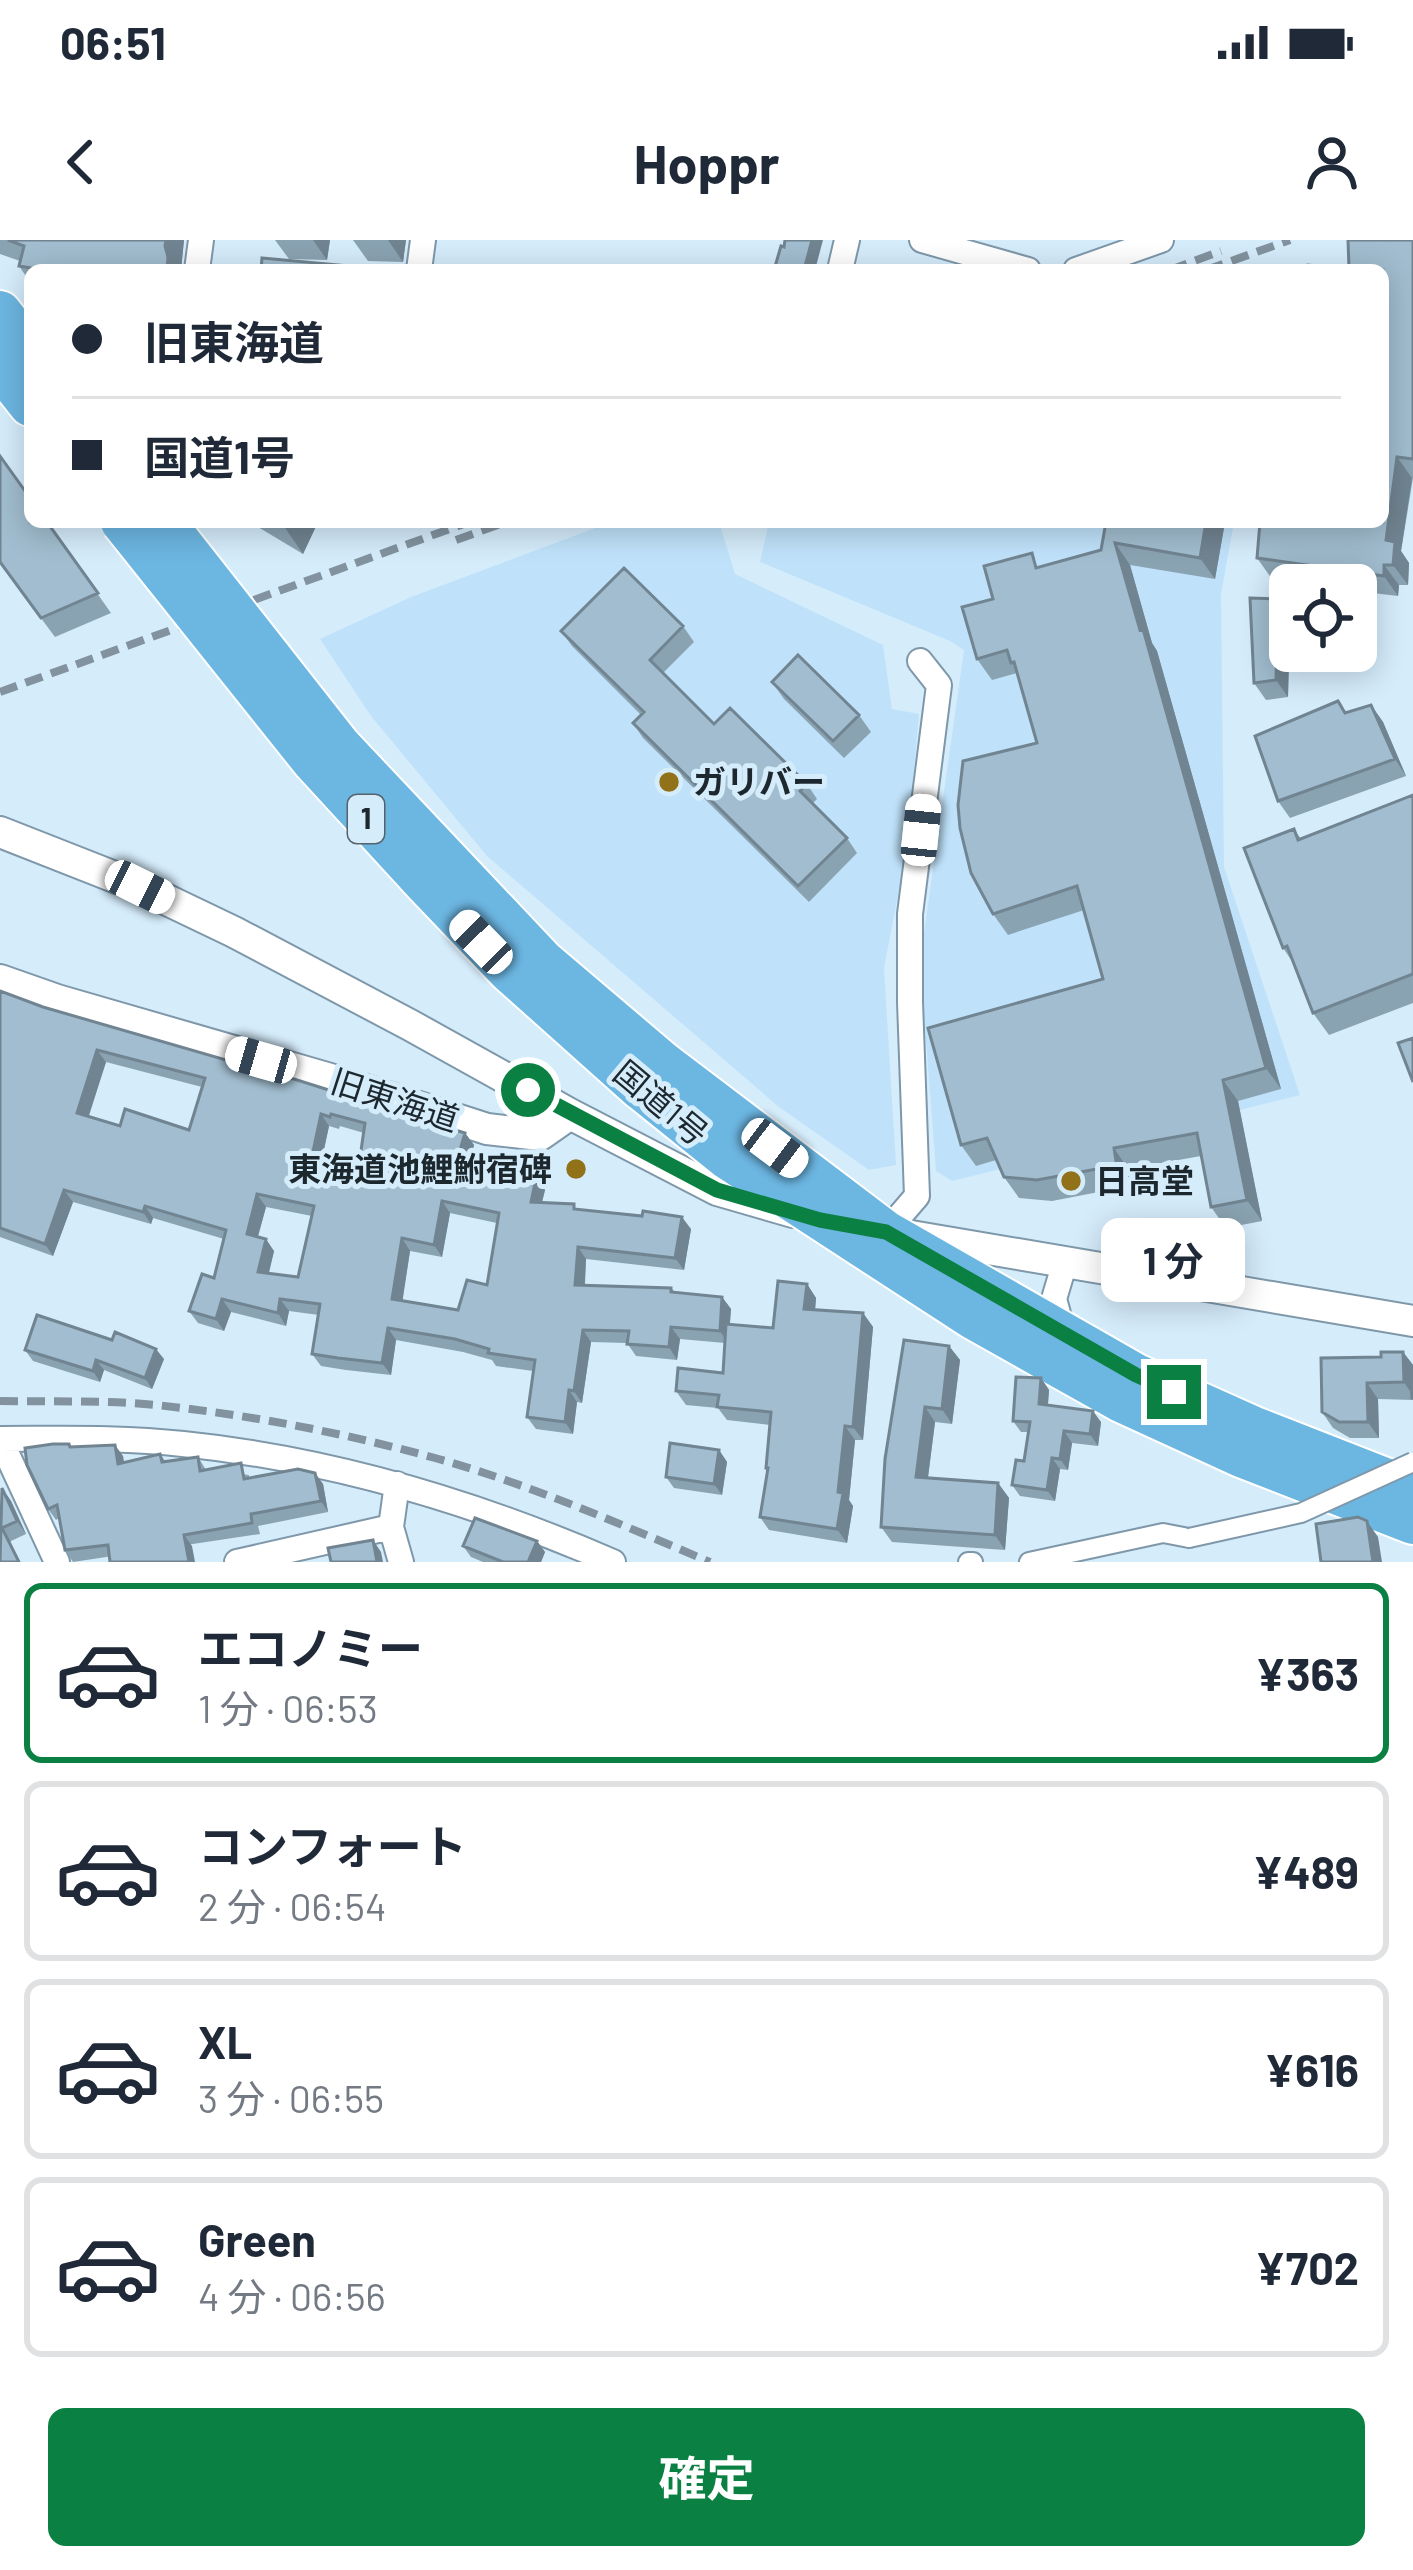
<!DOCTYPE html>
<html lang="ja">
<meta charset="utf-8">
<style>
body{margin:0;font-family:Barlow,"Noto Sans JP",sans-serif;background:#f6f6f7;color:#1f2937;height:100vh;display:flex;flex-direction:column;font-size:45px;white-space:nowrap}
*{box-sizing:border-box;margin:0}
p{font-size:39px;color:#747a83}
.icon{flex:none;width:66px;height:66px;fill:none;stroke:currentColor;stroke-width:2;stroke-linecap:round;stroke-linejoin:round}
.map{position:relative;height:1322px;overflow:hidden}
.details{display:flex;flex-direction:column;background:#fff;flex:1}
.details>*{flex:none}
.guide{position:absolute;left:24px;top:24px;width:1365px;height:264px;border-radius:18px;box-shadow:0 6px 30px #0003;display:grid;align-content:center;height:264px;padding:0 48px;background:#fff}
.buttons{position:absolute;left:1269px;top:324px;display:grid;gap:24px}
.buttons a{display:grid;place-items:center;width:108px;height:108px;border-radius:18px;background:#fff;box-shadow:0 6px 30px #0003;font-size:60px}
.end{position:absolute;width:54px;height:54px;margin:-27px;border:15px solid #0b8043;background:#fff;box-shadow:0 0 0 6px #fff}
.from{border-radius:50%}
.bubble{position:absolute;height:84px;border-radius:18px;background:#fff;box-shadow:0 6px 30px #0003;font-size:39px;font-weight:700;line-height:84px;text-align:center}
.car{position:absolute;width:36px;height:72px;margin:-36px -18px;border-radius:15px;box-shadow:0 0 9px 3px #0007;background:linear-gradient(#fff 24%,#345 0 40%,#fff 0 76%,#345 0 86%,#fff 0)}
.guide b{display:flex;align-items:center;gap:42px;height:114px;font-size:45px}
.guide b+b{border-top:3px solid #e0e1e3}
.guide i{width:30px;height:30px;background:#1f2937}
ul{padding:21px 0 0;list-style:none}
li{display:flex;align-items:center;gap:36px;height:180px;margin:0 24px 18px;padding:0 24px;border:6px solid #e0e1e3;border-radius:18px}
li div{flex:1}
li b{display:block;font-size:45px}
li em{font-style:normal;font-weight:700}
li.on{border-color:#0b8043}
li>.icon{width:108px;height:108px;stroke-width:1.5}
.action{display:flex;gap:24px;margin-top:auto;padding:24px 48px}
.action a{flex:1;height:138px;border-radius:18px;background:#0b8043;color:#fff;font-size:48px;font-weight:700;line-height:138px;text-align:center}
.status{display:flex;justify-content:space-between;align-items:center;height:84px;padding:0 60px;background:#fff;direction:ltr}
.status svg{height:33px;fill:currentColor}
header{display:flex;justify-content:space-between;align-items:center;height:156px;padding:0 48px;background:#fff;font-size:54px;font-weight:700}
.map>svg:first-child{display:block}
</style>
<div class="status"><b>06:51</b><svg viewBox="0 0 49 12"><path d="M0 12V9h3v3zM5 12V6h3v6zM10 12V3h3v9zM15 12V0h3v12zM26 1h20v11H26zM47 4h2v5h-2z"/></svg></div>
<header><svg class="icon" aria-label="back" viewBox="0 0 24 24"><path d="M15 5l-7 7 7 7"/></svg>Hoppr<svg class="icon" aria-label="person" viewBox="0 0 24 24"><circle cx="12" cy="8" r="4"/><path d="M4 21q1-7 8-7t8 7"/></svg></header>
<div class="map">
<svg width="1413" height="1322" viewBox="0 0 1413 1322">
<rect width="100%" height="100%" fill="#d5ecfb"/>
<path fill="#bfe2fa" d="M 611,282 L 719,282 L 735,334 L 883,405 L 892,469 L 919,474 L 907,608 L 884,728 L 896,925 L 869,930 L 779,867 L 487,616 L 371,476 L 320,399 L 411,357 Z
M 769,282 L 1234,282 L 1221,354 L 1224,627 L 1300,855 L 952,941 L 936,931 L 920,721 L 964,410 L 950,401 L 760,322 Z"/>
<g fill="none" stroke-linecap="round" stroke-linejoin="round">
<g stroke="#7e98aa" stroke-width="22">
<path id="pedestrian" d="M 968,1322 L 973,1322
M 1029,1322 L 1163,1293 L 1189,1298"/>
</g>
<g stroke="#7e98aa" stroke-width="28">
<path id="minor" d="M 922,0 L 1028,30
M 197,30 L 201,0
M 419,30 L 423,0
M 840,30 L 847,0
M 1076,30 L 1161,0
M 886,992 L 917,956 L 910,762 L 910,674 L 939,445 L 920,421
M 1063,1092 L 1054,1059 L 1065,1022
M 0,1199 C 60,1199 122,1197 183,1204 C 330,1219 477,1263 613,1322
M 0,1199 L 57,1322
M 391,1287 L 401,1322
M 237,1322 L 391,1287 L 397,1244"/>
</g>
<g stroke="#7e98aa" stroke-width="34">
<path id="tertiary" d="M 0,592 L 140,647 L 234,692 L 410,785 L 570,874 L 717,950 L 793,972
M 0,740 L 57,760 L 344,843 L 487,889 L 540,895 L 570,874
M 905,995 L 1413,1081"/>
</g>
<g stroke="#fff" stroke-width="46">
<path id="trunk" d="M 0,72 L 30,110
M 0,127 L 30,165
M 663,823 L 886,992 L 1136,1135 L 1252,1187 L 1413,1250
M 640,848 L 727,918 L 973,1078 L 1121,1161 L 1241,1216 L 1413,1283"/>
</g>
<use href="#pedestrian" stroke="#fff" stroke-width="18"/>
<use href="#minor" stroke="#fff" stroke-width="24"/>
<use href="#tertiary" stroke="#fff" stroke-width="30"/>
<use href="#trunk" stroke="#6cb6e2" stroke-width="42"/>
<path stroke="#82939f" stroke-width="8" stroke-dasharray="18 9" stroke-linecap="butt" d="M 1170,30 L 1221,11
M 1206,30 L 1290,0
M 456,300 L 506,282
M 0,452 L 469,282
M 0,1161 C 52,1162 104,1160 156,1165 C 251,1175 344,1193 435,1218 C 529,1244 620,1284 710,1322"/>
<g stroke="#7e98aa" stroke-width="22" stroke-linecap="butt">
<path id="pedestrian-bridge" d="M 1189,1298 L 1301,1273 L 1413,1222"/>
</g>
<g stroke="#fff" stroke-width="46" stroke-linecap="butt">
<path id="trunk-bridge" d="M 122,282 L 312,520 L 424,642 L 509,731 L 640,848
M 164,282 L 340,506 L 543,721 L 663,823"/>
</g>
<use href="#pedestrian-bridge" stroke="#fff" stroke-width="18"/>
<use href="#trunk-bridge" stroke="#6cb6e2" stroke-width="42"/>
</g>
<path fill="#8aa3b2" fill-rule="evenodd" d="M 0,0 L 184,0 L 181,30 L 30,30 L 30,42 L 19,26 L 20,21 L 0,14 Z
M 275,0 L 330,0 L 327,20 L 289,19 Z
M 353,0 L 406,0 L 403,22 L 368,21 Z
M 1413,0 L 1413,238 L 1401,311 L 1409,323 L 1408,345 L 1399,345 L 1398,356 L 1356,351 L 1356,345 L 1317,345 L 1272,339 L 1257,318 L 1383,282 L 1349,29 Z
M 47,282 L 111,373 L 55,397 L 0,323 Z
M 254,282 L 318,282 L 303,314 L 258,287 Z
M 1106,282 L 1225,282 L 1215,339 L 1130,325 L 1152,403 L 1157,411 L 1281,849 L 1238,861 L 1262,981 L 1226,988 L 1211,967 L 1201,916 L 1128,929 L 1133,955 L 1114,958 L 1109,950 L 1052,961 L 1019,958 L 1004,937 L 996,920 L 976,926 L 961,905 L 1103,739 L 1084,670 L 1008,695 L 993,674 L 1037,503 L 1017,433 L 992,440 L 977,419 L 993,359 L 1042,327 L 1101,310 Z
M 1278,359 L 1290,376 L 1288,457 L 1266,460 L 1254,443 Z
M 683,386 L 694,402 L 663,433 L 714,484 L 807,544 L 817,559 L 812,564 L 847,598 L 857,613 L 809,662 L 643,498 L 633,483 L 641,475 L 572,406 L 561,391 Z
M 772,442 L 859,475 L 871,492 L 844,518 L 784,459 Z
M 1371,465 L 1383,482 L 1406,536 L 1290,578 L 1278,561 L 1346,473 Z
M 1413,555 L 1413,763 L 1329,795 L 1313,773 L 1294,724 L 1283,708 L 1294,589 L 1301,599 Z
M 0,751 L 43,767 L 240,824 L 246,831 L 465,893 L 474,905 L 468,926 L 536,938 L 545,950 L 542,962 L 691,989 L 684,1030 L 586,1019 L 585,1045 L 671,1048 L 675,1052 L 722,1057 L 731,1069 L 730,1084 L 773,1088 L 807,1044 L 816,1058 L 815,1070 L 863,1073 L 873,1087 L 863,1200 L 855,1200 L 849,1260 L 853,1266 L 847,1303 L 769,1290 L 760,1277 L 768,1230 L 766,1228 L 770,1185 L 727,1180 L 718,1168 L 686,1165 L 676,1151 L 723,1133 L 725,1103 L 680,1099 L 677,1120 L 636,1116 L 627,1103 L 591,1102 L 582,1163 L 577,1162 L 573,1194 L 536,1189 L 527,1177 L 533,1131 L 496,1126 L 492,1120 L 463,1112 L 396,1100 L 391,1135 L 346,1130 L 321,1126 L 312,1114 L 319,1075 L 289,1071 L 286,1086 L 231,1072 L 224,1091 L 198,1083 L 189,1071 L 214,1038 L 224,999 L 153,978 L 151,984 L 73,962 L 53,1016 L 0,997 ZM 106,822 L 202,847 L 189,890 L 120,886 L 88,876 ZM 329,886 L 339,889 L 340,886 L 364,893 L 356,945 L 318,937 ZM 266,967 L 312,976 L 298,1037 L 269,1033 L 274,1011 L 258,997 ZM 450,973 L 497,983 L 487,1045 L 458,1070 L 402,1061 L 410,1011 L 442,1017 Z
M 949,1106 L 960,1120 L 952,1184 L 935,1182 L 928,1238 L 998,1243 L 1009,1258 L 1005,1310 L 892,1302 L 881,1287 L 885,1219 Z
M 25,1110 L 164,1119 L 152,1149 L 104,1130 L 100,1142 L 33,1121 Z
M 1403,1112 L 1413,1125 L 1413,1160 L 1378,1159 L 1379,1198 L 1350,1198 L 1333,1188 L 1322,1172 L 1381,1117 Z
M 1041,1138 L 1049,1150 L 1048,1165 L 1101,1182 L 1098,1206 L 1072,1203 L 1068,1230 L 1060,1229 L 1055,1261 L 1020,1256 L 1012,1245 L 1024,1221 L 1029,1192 L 1021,1192 L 1013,1181 Z
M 69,1204 L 71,1207 L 123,1216 L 124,1222 L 160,1214 L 166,1222 L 198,1217 L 206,1230 L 249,1235 L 249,1238 L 315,1233 L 323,1244 L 328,1272 L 258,1286 L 260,1294 L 73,1322 L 65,1310 L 59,1278 L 56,1280 L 48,1269 Z
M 719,1210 L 727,1222 L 722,1255 L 674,1248 L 666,1237 Z
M 2,1248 L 11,1261 L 26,1294 L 11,1301 L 0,1322 Z
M 537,1301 L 545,1312 L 541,1322 L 483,1322 L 471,1317 L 463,1306 Z"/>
<path fill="#718491" d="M 166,0 L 184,0 L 181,30 L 167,30 Z
M 313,0 L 330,0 L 327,20 Z
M 388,0 L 406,0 L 403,22 Z
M 812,0 L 823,0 L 815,30 L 804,30 Z
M 1397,217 L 1412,238 L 1401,311 L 1409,323 L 1408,345 L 1393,325 L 1386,300 Z
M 281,282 L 318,282 L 303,314 Z
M 1206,282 L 1225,282 L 1215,339 L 1200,318 Z
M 1115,303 L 1130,325 L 1152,403 L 1157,411 L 1281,849 L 1266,828 Z
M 1384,325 L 1399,345 L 1398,356 L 1384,336 Z
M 1278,359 L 1290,376 L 1288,457 L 1276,440 Z
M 1371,465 L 1383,482 L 1406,536 L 1395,519 Z
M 97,810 L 106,822 L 86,885 L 77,873 Z
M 1223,840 L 1238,861 L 1262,981 L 1247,960 Z
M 321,874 L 329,886 L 316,947 L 308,935 Z
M 465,893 L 474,905 L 465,936 L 456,924 Z
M 1114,908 L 1128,929 L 1133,955 L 1118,934 Z
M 536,938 L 545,950 L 539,974 L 531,962 Z
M 64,950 L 73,962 L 53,1016 L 45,1004 Z
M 257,954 L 266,967 L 255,1006 L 247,994 Z
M 442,961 L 450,973 L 442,1017 L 434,1005 Z
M 145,966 L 153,978 L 151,984 L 143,972 Z
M 682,977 L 691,989 L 684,1030 L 675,1018 Z
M 402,998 L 410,1011 L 401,1071 L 392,1059 Z
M 266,999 L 274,1011 L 266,1044 L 258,1032 Z
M 578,1007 L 586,1019 L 584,1057 L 575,1045 Z
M 807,1044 L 816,1058 L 814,1082 L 804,1069 Z
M 722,1057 L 731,1069 L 728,1103 L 720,1091 Z
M 222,1059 L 231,1072 L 224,1091 L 216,1079 Z
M 280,1059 L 289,1071 L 286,1086 L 278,1073 Z
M 863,1073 L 873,1087 L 863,1200 L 853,1187 Z
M 671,1087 L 680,1099 L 677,1120 L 669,1107 Z
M 388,1088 L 396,1100 L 391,1135 L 382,1123 Z
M 583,1090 L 591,1102 L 582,1163 L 574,1151 Z
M 949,1106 L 960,1120 L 952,1184 L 942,1169 Z
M 156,1109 L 164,1119 L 152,1149 L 145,1138 Z
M 1403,1112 L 1413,1125 L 1413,1156 L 1404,1142 Z
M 96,1120 L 104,1130 L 100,1142 L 93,1131 Z
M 1041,1138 L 1049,1150 L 1047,1175 L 1039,1164 Z
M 1367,1143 L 1378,1159 L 1379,1198 L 1368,1182 Z
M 569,1150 L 577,1162 L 573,1194 L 565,1182 Z
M 925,1167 L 935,1182 L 926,1252 L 916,1237 Z
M 1093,1171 L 1101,1182 L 1098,1206 L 1090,1194 Z
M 845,1186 L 855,1200 L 849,1260 L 853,1266 L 847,1303 L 837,1289 L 838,1252 Z
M 1064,1191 L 1072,1203 L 1068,1230 L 1060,1219 Z
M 115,1205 L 123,1216 L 125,1235 L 118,1224 Z
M 719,1210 L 727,1222 L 722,1255 L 714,1244 Z
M 1052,1218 L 1060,1229 L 1055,1261 L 1047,1250 Z
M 315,1233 L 323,1244 L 328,1272 L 321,1261 Z
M 998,1243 L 1009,1258 L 1005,1310 L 995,1295 Z
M 2,1248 L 11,1261 L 26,1294 L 17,1281 Z
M 1367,1281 L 1378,1297 L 1382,1322 L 1373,1322 Z
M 184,1295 L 192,1306 L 195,1322 L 189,1322 Z
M 373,1300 L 381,1312 L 383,1322 L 377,1322 Z
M 537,1301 L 545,1312 L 541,1322 L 528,1322 Z"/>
<path fill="#a1bdcf" stroke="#718491" stroke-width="3" fill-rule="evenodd" d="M 8,0 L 166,0 L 165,6 L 168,17 L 167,30 L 43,30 L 19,26 L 24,6 Z
M 785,0 L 812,0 L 804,30 L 774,30 L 781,6 L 784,7 Z
M 1348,0 L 1413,0 L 1413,219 L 1397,217 L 1386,300 L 1395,302 L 1393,325 L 1384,325 L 1384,336 L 1257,318 L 1260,282 L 1383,282 L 1383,30 L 1307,30 L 1308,25 L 1349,29 Z
M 262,18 L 372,28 L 372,30 L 261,30 Z
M 0,216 L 30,258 L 30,282 L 47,282 L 98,353 L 41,378 L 0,322 Z
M 1106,282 L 1206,282 L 1200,318 L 1115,303 L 1140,390 L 1143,389 L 1266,828 L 1223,840 L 1247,960 L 1211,967 L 1197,893 L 1114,908 L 1118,934 L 1099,937 L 1097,929 L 1037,940 L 1004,937 L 987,898 L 961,905 L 928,788 L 1103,739 L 1077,646 L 993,674 L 971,633 L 960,588 L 958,565 L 963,521 L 1037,503 L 1014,422 L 1011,423 L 1007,410 L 977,419 L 962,367 L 993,359 L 984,326 L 1032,313 L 1036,328 L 1101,310 Z
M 624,328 L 683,386 L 650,420 L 714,484 L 730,468 L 807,544 L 800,551 L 847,598 L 798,646 L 633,483 L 644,472 L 561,391 Z
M 1250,358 L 1278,359 L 1276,440 L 1254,443 Z
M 798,415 L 859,475 L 833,501 L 772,442 Z
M 1338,461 L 1345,473 L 1371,465 L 1395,519 L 1278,561 L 1255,496 Z
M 1413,555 L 1413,734 L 1313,773 L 1287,706 L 1283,708 L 1244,608 L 1294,589 L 1298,600 Z
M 0,751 L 43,767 L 240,824 L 239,830 L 294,839 L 465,893 L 456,924 L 536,938 L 531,962 L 574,964 L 574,969 L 642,976 L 643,971 L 682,977 L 675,1018 L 578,1007 L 575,1045 L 671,1048 L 671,1052 L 722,1057 L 720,1091 L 671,1087 L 669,1107 L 627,1104 L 629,1091 L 583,1090 L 574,1151 L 569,1150 L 565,1182 L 527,1177 L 535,1120 L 488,1113 L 489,1109 L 455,1099 L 388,1088 L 382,1123 L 338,1118 L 312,1114 L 320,1064 L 280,1059 L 278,1073 L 222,1059 L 216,1079 L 189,1071 L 202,1034 L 214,1038 L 226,990 L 145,966 L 143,972 L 64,950 L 45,1004 L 0,988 ZM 97,810 L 205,838 L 189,890 L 125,869 L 120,886 L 77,873 ZM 321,874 L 330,877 L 331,874 L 365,883 L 356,945 L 308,935 ZM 257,954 L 314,966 L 298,1037 L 258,1032 L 266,999 L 247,994 ZM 442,961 L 499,973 L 487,1045 L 467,1040 L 458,1070 L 392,1059 L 402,998 L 434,1005 Z
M 1413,798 L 1413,842 L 1398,803 Z
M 778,1041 L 807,1044 L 804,1069 L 863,1073 L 853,1187 L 845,1186 L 838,1252 L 843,1253 L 837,1289 L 760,1277 L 768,1228 L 766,1228 L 771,1172 L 717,1167 L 719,1155 L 676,1151 L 678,1128 L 723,1133 L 726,1084 L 773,1088 Z
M 37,1075 L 112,1100 L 115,1092 L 156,1109 L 145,1138 L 96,1120 L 93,1131 L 25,1110 Z
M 904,1100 L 949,1106 L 942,1169 L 925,1167 L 916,1237 L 998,1243 L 995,1295 L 881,1287 L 885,1219 Z
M 1381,1112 L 1403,1112 L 1404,1142 L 1367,1143 L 1368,1182 L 1339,1182 L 1322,1172 L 1321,1118 L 1381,1117 Z
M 1410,1127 L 1413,1127 L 1413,1158 L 1412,1158 Z
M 1016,1137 L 1041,1138 L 1039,1164 L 1093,1171 L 1090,1194 L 1064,1191 L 1060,1219 L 1052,1218 L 1047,1250 L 1012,1245 L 1016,1220 L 1024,1221 L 1030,1182 L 1013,1181 Z
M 670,1203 L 719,1210 L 714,1244 L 666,1237 Z
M 53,1204 L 69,1204 L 70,1207 L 115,1205 L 118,1224 L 160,1214 L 162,1222 L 198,1217 L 200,1231 L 241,1223 L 244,1239 L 298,1229 L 315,1233 L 321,1261 L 251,1274 L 252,1283 L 184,1295 L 189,1322 L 110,1322 L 108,1305 L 65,1310 L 57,1265 L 48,1269 L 27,1225 L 25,1208 Z
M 2,1248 L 17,1281 L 2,1288 L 19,1322 L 0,1322 Z
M 1358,1277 L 1367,1281 L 1373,1322 L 1321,1322 L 1316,1284 Z
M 475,1278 L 537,1301 L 528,1322 L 503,1322 L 463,1306 Z
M 373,1300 L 377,1322 L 331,1322 L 328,1308 Z"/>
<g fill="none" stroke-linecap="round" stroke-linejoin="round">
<path stroke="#0b8043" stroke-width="15" d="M 528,850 L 717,950 L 820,980 L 886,992 L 1136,1135 L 1174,1152"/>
</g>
<g fill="#927218" stroke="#d5ecfb" stroke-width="4.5">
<circle cx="669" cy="542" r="12"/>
<circle cx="576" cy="929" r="12"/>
<circle cx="1071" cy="941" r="12"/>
</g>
<g text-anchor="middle" stroke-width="10" stroke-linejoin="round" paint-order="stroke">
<rect fill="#d5ecfb" stroke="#54626c" stroke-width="3" x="348" y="555" width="36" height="48" rx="9"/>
<g font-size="30" font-weight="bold" fill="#1c272e">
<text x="366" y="589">1</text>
</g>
<g font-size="33" font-weight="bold" fill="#1c272e" stroke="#d5ecfb" text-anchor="start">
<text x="693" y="554">ガリバー</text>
<text x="552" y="941" text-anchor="end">東海道池鯉鮒宿碑</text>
<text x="1095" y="953">日高堂</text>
</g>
<g font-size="33" fill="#1c272e" stroke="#d5ecfb">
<text transform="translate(395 860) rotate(18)" y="12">旧東海道</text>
<text transform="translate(661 863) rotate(40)" y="12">国道1号</text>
</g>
</g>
</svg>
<div class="buttons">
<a><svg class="icon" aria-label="locate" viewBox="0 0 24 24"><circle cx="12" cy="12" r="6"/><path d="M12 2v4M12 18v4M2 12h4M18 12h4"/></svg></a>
</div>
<i class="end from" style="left:528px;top:850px"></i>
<i class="end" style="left:1174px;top:1152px"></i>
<div class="bubble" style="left:1101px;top:978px;width:144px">1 分</div>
<i class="car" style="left:921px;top:590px;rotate:6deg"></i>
<i class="car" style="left:140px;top:647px;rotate:116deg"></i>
<i class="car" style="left:481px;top:702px;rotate:316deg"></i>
<i class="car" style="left:261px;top:820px;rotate:286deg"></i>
<i class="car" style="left:775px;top:908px;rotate:127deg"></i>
<div class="guide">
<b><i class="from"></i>旧東海道</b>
<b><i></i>国道1号</b>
</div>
</div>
<section class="details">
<ul>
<li class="on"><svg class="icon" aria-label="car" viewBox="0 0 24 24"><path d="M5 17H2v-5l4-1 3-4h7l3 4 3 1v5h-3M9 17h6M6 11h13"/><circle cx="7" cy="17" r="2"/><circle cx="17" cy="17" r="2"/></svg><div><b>エコノミー</b><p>1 分 · 06:53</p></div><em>¥363</em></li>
<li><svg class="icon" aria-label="car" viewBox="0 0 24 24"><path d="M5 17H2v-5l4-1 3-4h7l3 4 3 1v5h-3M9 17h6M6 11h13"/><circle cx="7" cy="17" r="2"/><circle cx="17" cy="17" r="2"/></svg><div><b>コンフォート</b><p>2 分 · 06:54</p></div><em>¥489</em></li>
<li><svg class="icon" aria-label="car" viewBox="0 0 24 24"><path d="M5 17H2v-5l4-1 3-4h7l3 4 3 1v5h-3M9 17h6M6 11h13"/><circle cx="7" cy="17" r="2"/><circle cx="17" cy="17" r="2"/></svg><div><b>XL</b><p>3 分 · 06:55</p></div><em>¥616</em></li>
<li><svg class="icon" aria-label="car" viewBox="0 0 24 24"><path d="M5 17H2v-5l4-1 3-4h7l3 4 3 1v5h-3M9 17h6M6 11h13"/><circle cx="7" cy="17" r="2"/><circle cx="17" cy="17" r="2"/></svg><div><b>Green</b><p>4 分 · 06:56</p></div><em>¥702</em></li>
</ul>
<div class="action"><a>確定</a></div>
</section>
